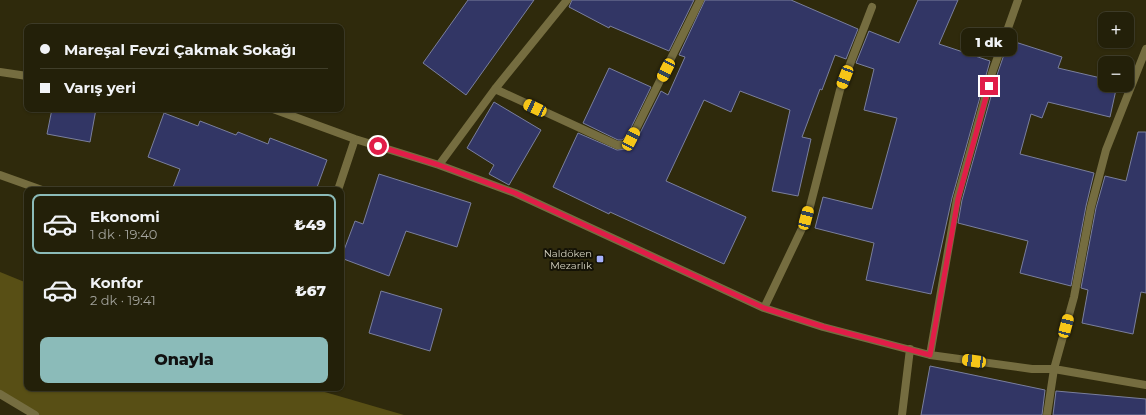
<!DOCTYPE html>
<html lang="tr">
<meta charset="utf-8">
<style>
body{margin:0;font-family:Montserrat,sans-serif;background:#2f2d17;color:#f1f3f6;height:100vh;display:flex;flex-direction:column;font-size:15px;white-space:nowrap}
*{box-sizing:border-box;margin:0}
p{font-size:13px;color:#a3a39c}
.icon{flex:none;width:22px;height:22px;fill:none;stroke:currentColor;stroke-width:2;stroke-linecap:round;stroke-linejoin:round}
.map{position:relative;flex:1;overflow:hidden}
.side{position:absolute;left:24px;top:187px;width:320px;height:204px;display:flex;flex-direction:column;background:#232009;border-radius:8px;box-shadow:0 1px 3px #0004,0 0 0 1px #403e2a}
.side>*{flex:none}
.top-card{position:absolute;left:24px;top:24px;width:320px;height:88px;border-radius:8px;box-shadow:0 1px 3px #0004,0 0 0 1px #403e2a;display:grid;align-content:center;height:88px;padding:0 16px;background:#232009}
.tools{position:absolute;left:1098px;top:12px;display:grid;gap:8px}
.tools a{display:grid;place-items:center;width:36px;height:36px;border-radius:8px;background:#232009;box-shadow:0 1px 3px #0004,0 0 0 1px #403e2a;font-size:20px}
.end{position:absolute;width:18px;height:18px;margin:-9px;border:5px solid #e11d48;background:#fff;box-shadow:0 0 0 2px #fff}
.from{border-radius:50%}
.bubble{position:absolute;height:28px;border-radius:8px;background:#232009;box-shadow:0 1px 3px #0004,0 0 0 1px #403e2a;font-size:13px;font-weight:800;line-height:28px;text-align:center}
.car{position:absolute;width:12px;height:24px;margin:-12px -6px;border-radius:5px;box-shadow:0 0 3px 1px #0007;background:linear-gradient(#f5c518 24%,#345 0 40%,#f5c518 0 76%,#345 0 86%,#f5c518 0)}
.top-card b{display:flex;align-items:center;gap:14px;height:38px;font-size:15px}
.top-card b+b{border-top:1px solid #403e2a}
.top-card i{width:10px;height:10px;background:#f1f3f6}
ul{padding:7px 0 0;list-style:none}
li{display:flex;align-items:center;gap:12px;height:60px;margin:0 8px 6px;padding:0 8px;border:2px solid transparent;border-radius:8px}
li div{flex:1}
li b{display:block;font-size:15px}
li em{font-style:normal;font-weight:800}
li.current{border-color:#8bbbb9}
li>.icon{width:36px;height:36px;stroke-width:1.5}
.cta{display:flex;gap:8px;margin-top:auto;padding:8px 16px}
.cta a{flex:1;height:46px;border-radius:8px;background:#8bbbb9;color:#111;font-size:16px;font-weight:800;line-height:46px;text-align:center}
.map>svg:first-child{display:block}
</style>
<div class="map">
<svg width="1146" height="415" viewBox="0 0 1146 415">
<rect width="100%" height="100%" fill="#2f2a0c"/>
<path fill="#584f15" d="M 0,272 L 27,283 L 27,388 L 311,388 L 404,415 L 35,415 L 0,398 Z"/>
<path fill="#323665" stroke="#7a7f9d" d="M 468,0 L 534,0 L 466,95 L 423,63 Z
M 572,0 L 694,0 L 669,51 L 610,26 L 609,28 L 569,7 Z
M 705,0 L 791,0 L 858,29 L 846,59 L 835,55 L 822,90 L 820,89 L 802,137 L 811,139 L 798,196 L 772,191 L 790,110 L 740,91 L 731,112 L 704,100 L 666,181 L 746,217 L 724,264 L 610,212 L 609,214 L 553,187 L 578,133 L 617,150 L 627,149 L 635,143 L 661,91 L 668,95 L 685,57 L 679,55 Z
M 918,0 L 958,0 L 939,44 L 990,61 L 952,198 L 931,294 L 866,280 L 874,243 L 815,228 L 823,197 L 872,209 L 897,118 L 864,110 L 874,69 L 856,63 L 869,31 L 899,43 Z
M 1009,40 L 1062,57 L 1058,68 L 1105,79 L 1105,85 L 1117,85 L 1110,117 L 1048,102 L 1042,118 L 1031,114 L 1020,154 L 1094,173 L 1086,206 L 1071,286 L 1020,273 L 1028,241 L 958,223 L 962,200 L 997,75 Z
M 609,68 L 651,87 L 627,136 L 622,140 L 618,140 L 583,123 Z
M 494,102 L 541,130 L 509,185 L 489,174 L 494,165 L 467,148 Z
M 52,109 L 96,109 L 90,142 L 47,134 Z
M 164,113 L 198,126 L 200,121 L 236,135 L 238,132 L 268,144 L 270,138 L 327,160 L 316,190 L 172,190 L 180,169 L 148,157 Z
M 1138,132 L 1146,132 L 1146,293 L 1141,292 L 1133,334 L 1082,323 L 1088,290 L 1081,288 L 1096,208 L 1105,176 L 1126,181 Z
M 379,174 L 471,203 L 457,247 L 406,231 L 389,276 L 341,258 L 355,221 L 363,224 Z
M 381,291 L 442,309 L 430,351 L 369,333 Z
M 930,366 L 1045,390 L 1042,415 L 921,415 Z
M 1056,391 L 1146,399 L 1146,415 L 1053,415 Z"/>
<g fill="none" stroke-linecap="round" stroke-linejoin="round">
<path stroke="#756d40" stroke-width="8" d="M 0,72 L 27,76
M 495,89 L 617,145 L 624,145 L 631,139 L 700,0
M 273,109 L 355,139 L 439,165 L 515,193 L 764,308 L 823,327 L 930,355 L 1032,369 L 1054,369 L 1146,385
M 439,165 L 495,89 L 567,0
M 0,175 L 42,190
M 338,190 L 355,139
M 764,308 L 807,218 L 840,90 L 872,7
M 930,355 L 957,199 L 992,73 L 1018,0
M 0,394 L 35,415
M 902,415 L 910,349
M 1047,415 L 1054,369 L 1074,297 L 1091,207 L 1106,150 L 1146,49"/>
</g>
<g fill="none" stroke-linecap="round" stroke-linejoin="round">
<path stroke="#e11d48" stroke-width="5" d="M 378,146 L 439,165 L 515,193 L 764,308 L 824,327 L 930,355 L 958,199 L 989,86"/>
</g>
<rect fill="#a6b1fc" stroke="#141206" stroke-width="1.5" x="596" y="255" width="8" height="8" rx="2"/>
<g text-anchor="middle" stroke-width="4" stroke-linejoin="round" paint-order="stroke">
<g font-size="10" fill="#d5d2c1" stroke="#141206" text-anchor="end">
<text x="592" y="257">Naldöken<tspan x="592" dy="12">Mezarlık</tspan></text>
</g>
</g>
</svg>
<div class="tools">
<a>+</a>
<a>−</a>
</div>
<i class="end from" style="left:378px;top:146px"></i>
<i class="end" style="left:989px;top:86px"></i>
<div class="bubble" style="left:961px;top:28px;width:56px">1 dk</div>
<i class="car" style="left:666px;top:70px;rotate:207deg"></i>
<i class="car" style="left:845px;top:77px;rotate:201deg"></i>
<i class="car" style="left:535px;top:108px;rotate:295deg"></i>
<i class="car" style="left:631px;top:139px;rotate:27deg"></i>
<i class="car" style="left:806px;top:218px;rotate:15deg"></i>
<i class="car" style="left:1066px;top:326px;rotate:15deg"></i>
<i class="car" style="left:974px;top:361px;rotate:278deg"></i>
<div class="top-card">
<b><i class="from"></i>Mareşal Fevzi Çakmak Sokağı</b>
<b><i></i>Varış yeri</b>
</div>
<section class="side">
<ul>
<li class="current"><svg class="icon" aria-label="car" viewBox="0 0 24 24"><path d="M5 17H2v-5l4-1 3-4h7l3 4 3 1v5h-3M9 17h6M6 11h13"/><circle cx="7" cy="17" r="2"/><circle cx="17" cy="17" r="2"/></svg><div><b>Ekonomi</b><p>1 dk · 19:40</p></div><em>₺49</em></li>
<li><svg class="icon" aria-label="car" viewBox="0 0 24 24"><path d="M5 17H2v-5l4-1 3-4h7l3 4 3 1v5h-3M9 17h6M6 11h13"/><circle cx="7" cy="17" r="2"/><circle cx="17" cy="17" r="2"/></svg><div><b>Konfor</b><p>2 dk · 19:41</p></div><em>₺67</em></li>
</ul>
<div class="cta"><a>Onayla</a></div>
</section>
</div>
